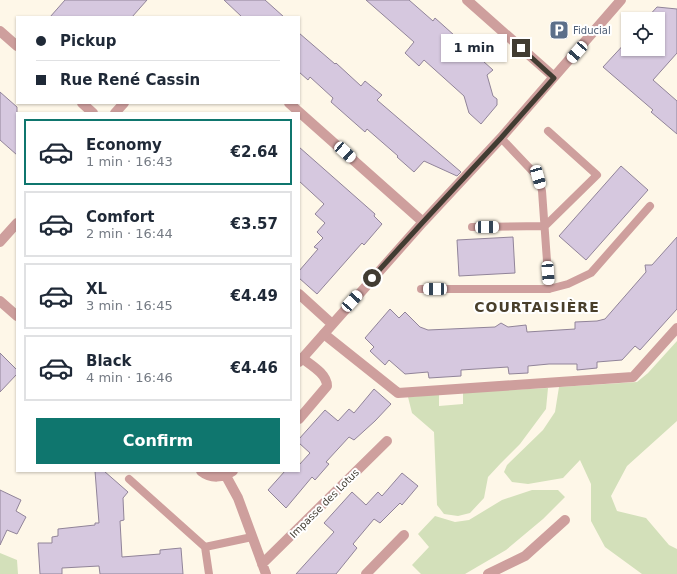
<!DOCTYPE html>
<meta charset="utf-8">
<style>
body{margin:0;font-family:"DejaVu Sans",sans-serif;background:#f6f6f7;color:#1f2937;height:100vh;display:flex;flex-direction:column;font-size:15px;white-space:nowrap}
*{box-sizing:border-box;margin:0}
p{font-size:13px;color:#747a83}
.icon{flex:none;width:22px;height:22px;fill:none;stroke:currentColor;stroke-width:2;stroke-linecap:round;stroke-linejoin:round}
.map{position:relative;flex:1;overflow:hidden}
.drawer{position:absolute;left:16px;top:112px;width:284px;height:360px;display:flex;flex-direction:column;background:#fff;border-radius:0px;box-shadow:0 1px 3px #0004}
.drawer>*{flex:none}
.top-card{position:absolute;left:16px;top:16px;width:284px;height:88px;border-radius:0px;box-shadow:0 1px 3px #0004;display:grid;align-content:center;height:88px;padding:0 20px;background:#fff}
.tools{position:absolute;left:621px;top:12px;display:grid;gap:8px}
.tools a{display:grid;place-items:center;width:44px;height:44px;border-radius:0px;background:#fff;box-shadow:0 1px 3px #0004;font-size:20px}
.end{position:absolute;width:18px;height:18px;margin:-9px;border:5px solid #413c32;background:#fff;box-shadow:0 0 0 2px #fff}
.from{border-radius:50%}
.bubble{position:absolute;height:28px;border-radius:0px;background:#fff;box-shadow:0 1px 3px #0004;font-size:13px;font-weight:600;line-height:28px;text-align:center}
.car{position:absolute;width:12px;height:24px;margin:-12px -6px;border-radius:5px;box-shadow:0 0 3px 1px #0007;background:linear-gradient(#fff 24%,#345 0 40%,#fff 0 76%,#345 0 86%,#fff 0)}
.top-card b{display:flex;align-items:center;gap:14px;height:38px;font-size:15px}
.top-card b+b{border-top:1px solid #e0e1e3}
.top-card i{width:10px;height:10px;background:#1f2937}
ul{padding:7px 0 0;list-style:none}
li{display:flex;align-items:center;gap:12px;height:66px;margin:0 8px 6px;padding:0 12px;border:2px solid #e0e1e3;border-radius:0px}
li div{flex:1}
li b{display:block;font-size:15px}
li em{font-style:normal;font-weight:600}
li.on{border-color:#0f766e}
li>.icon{width:36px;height:36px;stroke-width:1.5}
.primary-button{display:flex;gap:8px;margin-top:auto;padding:8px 20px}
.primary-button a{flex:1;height:46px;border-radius:0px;background:#0f766e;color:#fff;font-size:16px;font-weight:600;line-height:46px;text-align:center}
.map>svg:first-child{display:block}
</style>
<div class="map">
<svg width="677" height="574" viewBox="0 0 677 574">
<rect width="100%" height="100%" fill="#fef7e8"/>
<path fill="#d3e0ba" d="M 677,341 L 677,421 L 627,466 L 611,496 L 617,511 L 646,518 L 669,545 L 677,549 L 677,574 L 642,574 L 605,547 L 591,521 L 591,484 L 580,460 L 563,478 L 528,484 L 512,482 L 504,472 L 507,465 L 543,430 L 555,412 L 559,387 L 637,382 L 648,373 Z
M 548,388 L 546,409 L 520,444 L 501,463 L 488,477 L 484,498 L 470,513 L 458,516 L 444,514 L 437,505 L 434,432 L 412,413 L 408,397 L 439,394 L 439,406 L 463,404 L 463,392 Z
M 532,490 L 558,490 L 565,497 L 543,519 L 506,550 L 465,574 L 421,574 L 412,565 L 429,547 L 418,534 L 435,516 L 455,522 L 469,520 L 502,500 Z
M 0,553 L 17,560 L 18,574 L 0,574 Z"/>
<path fill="#d6c8df" stroke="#918499" d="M 65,0 L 147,0 L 132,17 L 50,17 Z
M 224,0 L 265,0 L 284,17 L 242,17 Z
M 366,0 L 409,0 L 433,21 L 435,18 L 493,70 L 487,75 L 493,96 L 497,99 L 497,105 L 481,124 L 469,113 L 464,96 L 424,60 L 419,66 L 405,53 L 414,42 Z
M 657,7 L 677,9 L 677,53 L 653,80 L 677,101 L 677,134 L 651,112 L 653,110 L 603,67 L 628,40 L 628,49 L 658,49 L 658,19 L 646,19 Z
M 299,33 L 335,64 L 336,63 L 361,86 L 365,81 L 382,95 L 377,100 L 461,172 L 457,176 L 424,161 L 414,172 L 397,157 L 398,156 L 367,129 L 365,132 L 331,102 L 333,98 L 310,77 L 308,80 L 299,72 Z
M 0,92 L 17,107 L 17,155 L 0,140 Z
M 299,147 L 375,214 L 374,216 L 382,224 L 364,245 L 362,243 L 317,294 L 299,278 L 299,271 L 318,249 L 314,247 L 323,238 L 317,232 L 325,223 L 315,214 L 324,204 L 299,181 Z
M 621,166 L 648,190 L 586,260 L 559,236 Z
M 513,237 L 515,273 L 459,276 L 457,240 Z
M 677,237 L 677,309 L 640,350 L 635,346 L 622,360 L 597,362 L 597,368 L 577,370 L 577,364 L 549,364 L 528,366 L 528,373 L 509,374 L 508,367 L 461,370 L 461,376 L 429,378 L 428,372 L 405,374 L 389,360 L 385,365 L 370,351 L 374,347 L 365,338 L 390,309 L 399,318 L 405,312 L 420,327 L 428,330 L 495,327 L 501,323 L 508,327 L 526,325 L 527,332 L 575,329 L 575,322 L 597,321 L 605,319 L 646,272 L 645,265 L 652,265 Z
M 0,353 L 17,370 L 17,374 L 0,392 Z
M 374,389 L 391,404 L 375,421 L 354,440 L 349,437 L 326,462 L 329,464 L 315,480 L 312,477 L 286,508 L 268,490 L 285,471 L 299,471 L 299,465 L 310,453 L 299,443 L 299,439 L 325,410 L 338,421 L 349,409 L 354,413 Z
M 95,471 L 104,471 L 128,492 L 123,498 L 124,520 L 120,521 L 122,557 L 160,554 L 160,550 L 181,548 L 183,574 L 100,574 L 99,566 L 62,568 L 62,574 L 40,574 L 38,543 L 52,543 L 52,537 L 58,536 L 58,529 L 95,525 L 95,523 L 99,523 Z
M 402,473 L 418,486 L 402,505 L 400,503 L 380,523 L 374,519 L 353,544 L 357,548 L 336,574 L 296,574 L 334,532 L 324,523 L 352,492 L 366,505 L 378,492 L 382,496 Z
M 0,490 L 21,500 L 16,511 L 26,517 L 17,534 L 7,530 L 0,545 Z"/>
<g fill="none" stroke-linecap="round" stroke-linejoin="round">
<path stroke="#ce9f9d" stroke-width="8" d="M 501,138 L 538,177 L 542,191 L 549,289
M 472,227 L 545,226 L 597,175 L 548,131
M 421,289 L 549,289 L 568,284 L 591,273 L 650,206
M 129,479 L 205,547 L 209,574
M 205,547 L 252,537"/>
<path stroke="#ce9f9d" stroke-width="10" d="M 324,334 L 398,393 L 633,377 L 677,328"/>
<path stroke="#ce9f9d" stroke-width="10" d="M 467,0 L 554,77
M 0,31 L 17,46
M 82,103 L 93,113
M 289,103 L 423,222
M 115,113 L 124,103
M 0,242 L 17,223
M 299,294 L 332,324
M 0,301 L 17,316
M 299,362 L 423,222 L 501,138 L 621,0
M 299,419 L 327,386 C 327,374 311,365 302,358
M 201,471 C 211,479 223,478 233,471
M 226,476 L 238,498 L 266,574
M 262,564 L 387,441
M 366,574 L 404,535
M 488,574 L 525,556 L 565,520"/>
</g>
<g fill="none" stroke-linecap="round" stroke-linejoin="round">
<path stroke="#413c32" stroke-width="5" d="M 372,278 L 423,222 L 501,138 L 554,78 L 521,48"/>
</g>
<defs>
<g id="parking-square" transform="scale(1)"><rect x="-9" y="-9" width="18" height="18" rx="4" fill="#5c6f8a" stroke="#fff"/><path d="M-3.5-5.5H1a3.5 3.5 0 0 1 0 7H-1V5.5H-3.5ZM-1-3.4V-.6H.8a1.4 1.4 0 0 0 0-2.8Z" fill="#fff"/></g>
</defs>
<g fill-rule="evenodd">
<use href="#parking-square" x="559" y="30"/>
</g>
<g text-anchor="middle" stroke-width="4" stroke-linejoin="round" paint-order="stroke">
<g font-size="10" fill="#4e5e75" stroke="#fff" text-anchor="start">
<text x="573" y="34">Fiducial</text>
</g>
<g font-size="10" fill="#413c32" stroke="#fff">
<text transform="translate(324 503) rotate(-45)" y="4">Impasse des Lotus</text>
</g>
<g font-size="14" font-weight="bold" letter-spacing="1" fill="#493f2b" stroke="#fff">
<text x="537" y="312">COURTAISIÈRE</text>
</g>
</g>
</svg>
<div class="tools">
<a><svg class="icon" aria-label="locate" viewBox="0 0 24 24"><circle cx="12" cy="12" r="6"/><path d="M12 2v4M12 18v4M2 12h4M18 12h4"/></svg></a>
</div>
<i class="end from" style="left:372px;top:278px"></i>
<i class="end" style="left:521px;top:48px"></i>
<div class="bubble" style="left:441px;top:34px;width:66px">1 min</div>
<i class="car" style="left:577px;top:52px;rotate:221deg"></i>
<i class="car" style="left:345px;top:152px;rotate:132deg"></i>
<i class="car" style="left:538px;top:177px;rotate:164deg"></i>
<i class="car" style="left:487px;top:227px;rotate:89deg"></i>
<i class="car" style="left:548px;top:273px;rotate:176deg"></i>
<i class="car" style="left:435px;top:289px;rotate:270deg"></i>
<i class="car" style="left:352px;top:301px;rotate:42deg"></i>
<div class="top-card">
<b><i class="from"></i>Pickup</b>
<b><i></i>Rue René Cassin</b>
</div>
<section class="drawer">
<ul>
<li class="on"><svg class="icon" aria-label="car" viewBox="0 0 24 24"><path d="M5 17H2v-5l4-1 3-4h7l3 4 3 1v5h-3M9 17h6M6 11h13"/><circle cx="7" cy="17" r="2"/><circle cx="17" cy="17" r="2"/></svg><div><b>Economy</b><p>1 min · 16:43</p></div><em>€2.64</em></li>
<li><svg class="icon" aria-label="car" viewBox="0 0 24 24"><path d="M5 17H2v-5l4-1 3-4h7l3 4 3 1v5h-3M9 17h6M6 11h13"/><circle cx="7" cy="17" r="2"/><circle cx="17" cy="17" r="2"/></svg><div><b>Comfort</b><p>2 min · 16:44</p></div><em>€3.57</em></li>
<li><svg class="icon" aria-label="car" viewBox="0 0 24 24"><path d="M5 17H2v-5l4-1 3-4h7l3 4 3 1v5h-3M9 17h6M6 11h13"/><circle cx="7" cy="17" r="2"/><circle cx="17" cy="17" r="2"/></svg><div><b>XL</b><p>3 min · 16:45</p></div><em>€4.49</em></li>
<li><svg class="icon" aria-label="car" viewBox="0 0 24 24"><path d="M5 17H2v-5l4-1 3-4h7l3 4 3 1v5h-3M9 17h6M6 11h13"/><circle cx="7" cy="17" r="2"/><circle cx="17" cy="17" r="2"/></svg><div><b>Black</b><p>4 min · 16:46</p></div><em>€4.46</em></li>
</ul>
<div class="primary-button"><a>Confirm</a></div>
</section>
</div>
